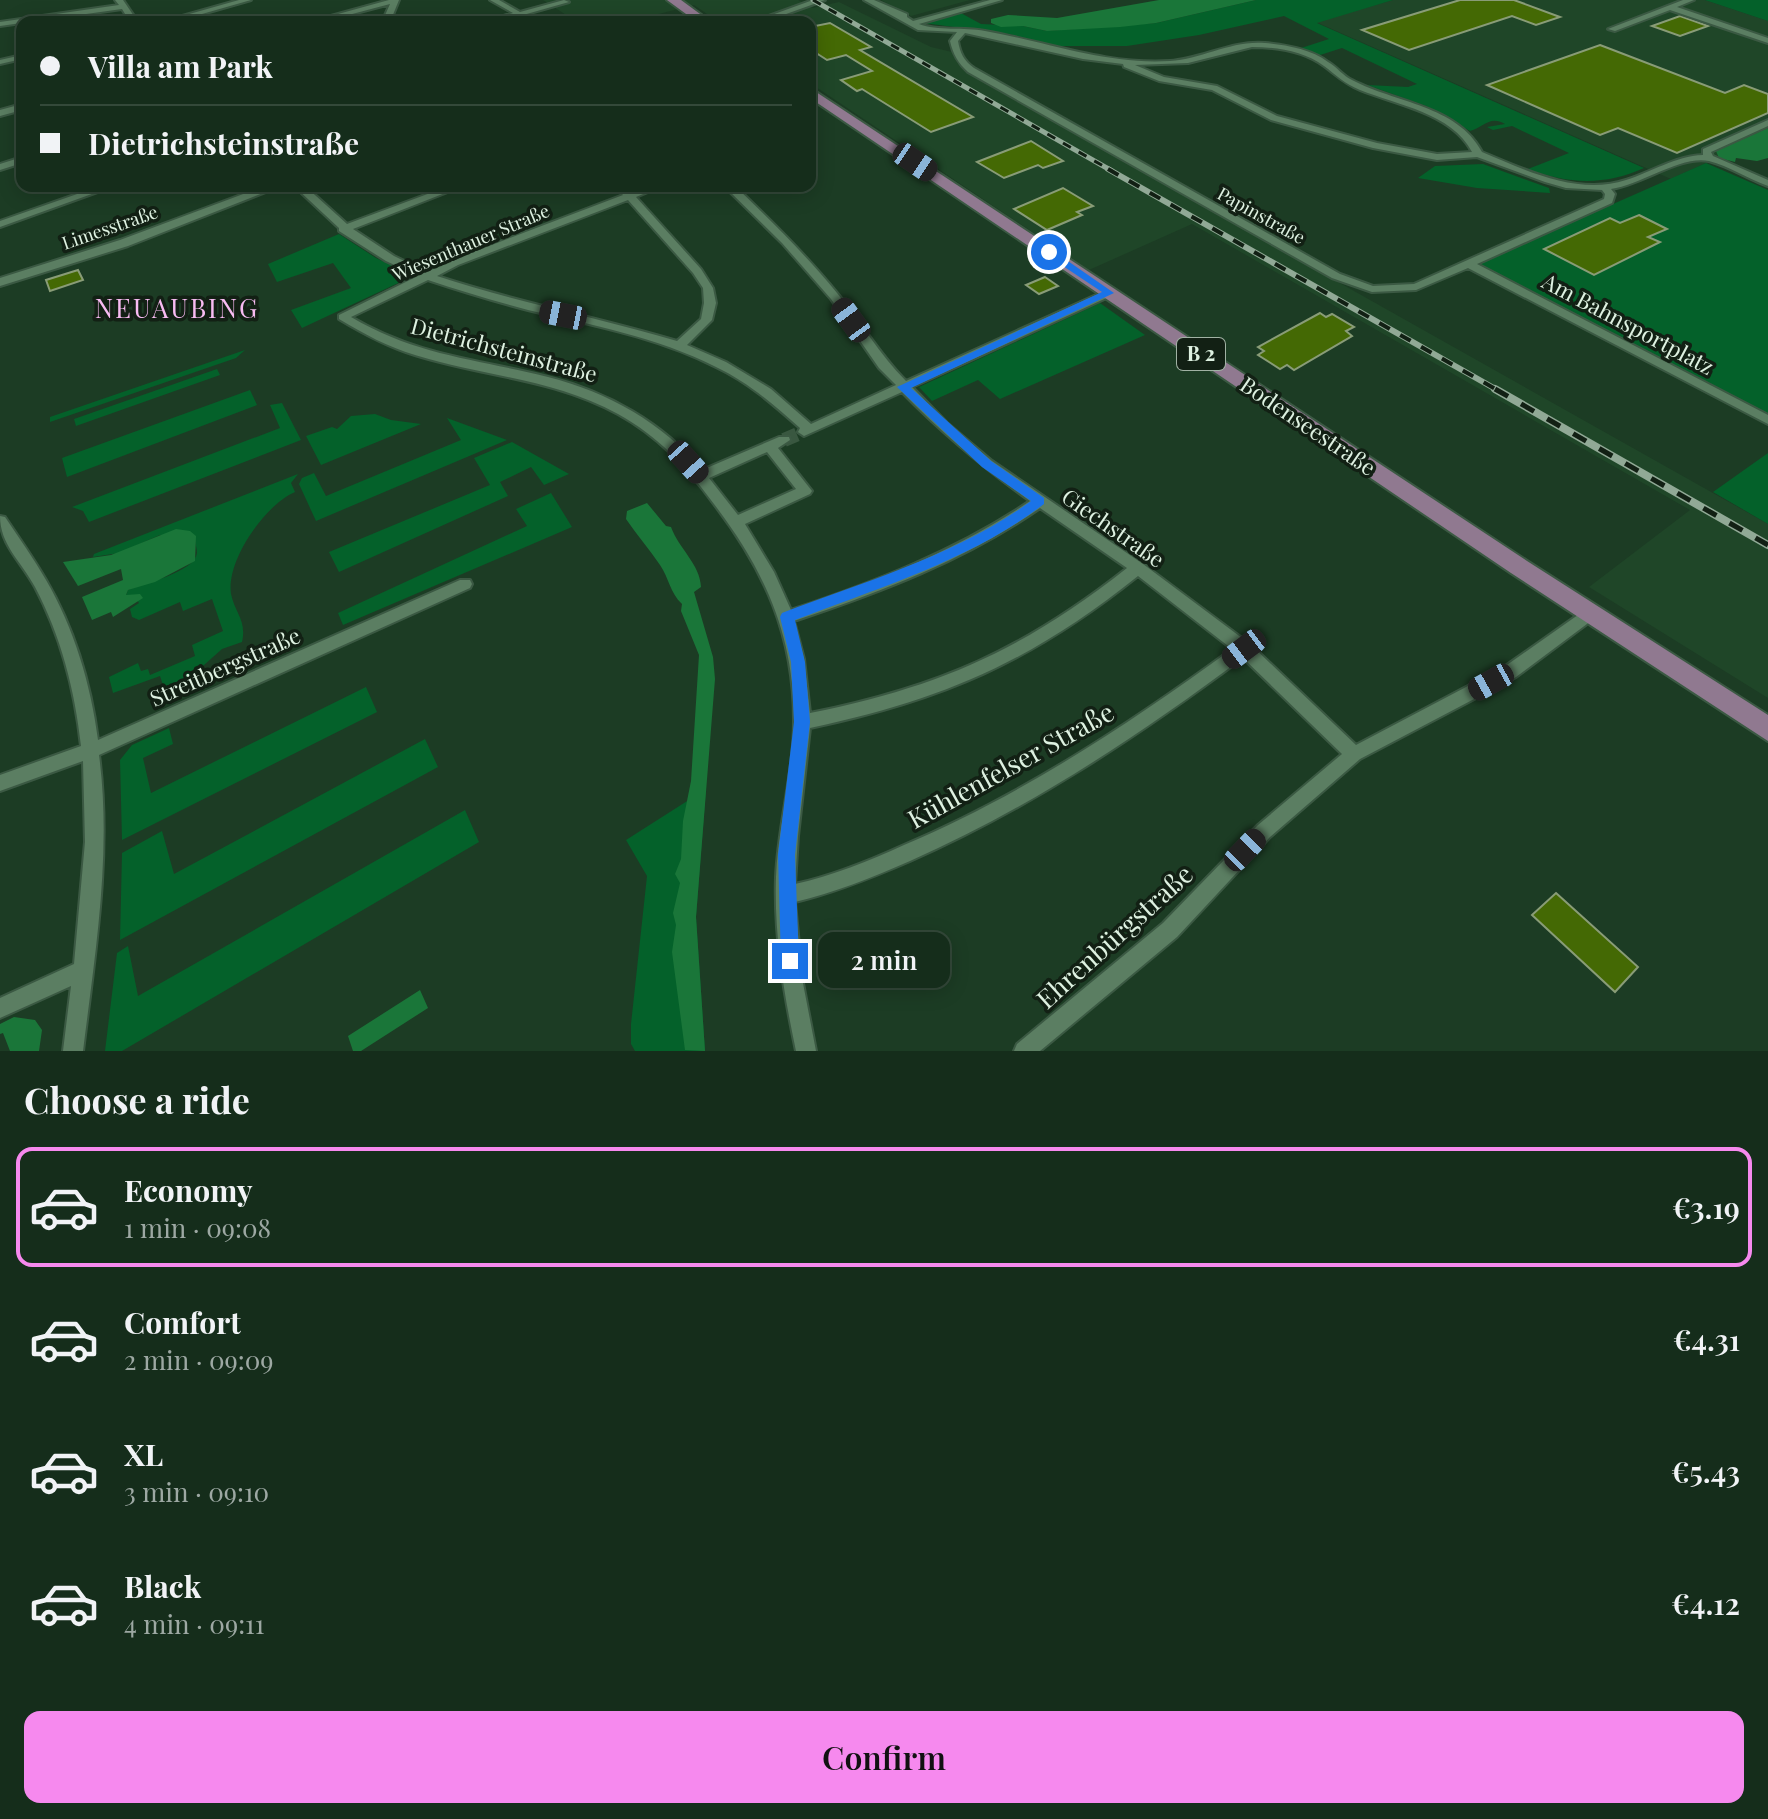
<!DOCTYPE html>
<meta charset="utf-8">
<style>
body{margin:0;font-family:"Playfair Display",serif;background:#1e3524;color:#f1f3f6;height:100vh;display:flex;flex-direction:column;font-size:30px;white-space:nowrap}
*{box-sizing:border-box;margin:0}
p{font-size:26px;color:#9da8a3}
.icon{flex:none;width:44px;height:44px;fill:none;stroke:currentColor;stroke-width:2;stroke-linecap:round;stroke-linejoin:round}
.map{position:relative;height:1051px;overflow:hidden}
.sheet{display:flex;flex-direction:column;background:#152d1b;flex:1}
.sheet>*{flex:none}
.top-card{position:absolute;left:16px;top:16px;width:800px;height:176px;border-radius:16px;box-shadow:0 4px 20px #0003,0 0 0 2px #34493a;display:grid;align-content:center;height:176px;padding:0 24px;background:#152d1b}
.end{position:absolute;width:36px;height:36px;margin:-18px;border:10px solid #1a73e8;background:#fff;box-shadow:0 0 0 4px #fff}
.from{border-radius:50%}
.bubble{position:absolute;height:56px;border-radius:16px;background:#152d1b;box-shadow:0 4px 20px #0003,0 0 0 2px #34493a;font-size:26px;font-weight:600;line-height:56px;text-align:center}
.car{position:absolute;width:24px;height:48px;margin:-24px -12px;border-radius:10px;box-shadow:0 0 6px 2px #0007;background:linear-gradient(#222 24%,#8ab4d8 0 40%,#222 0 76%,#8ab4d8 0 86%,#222 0)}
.top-card b{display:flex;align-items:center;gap:28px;height:76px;font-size:30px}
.top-card b+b{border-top:2px solid #34493a}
.top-card i{width:20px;height:20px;background:#f1f3f6}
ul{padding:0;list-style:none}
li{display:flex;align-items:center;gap:24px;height:120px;margin:0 16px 12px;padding:0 8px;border:4px solid transparent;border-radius:16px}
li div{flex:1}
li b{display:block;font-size:30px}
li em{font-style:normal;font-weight:600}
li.on{border-color:#f689ee}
li>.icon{width:72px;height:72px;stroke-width:1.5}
h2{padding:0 24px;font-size:36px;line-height:96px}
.button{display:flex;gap:16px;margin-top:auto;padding:16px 24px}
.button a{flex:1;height:92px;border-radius:16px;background:#f689ee;color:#111;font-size:32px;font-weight:600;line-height:92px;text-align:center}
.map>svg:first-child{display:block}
</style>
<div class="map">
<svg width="1768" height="1051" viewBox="0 0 1768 1051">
<rect width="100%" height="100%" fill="#1c3c24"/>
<path fill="#1f4628" d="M 543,0 L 798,0 L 813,8 L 839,2 L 931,47 L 952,52 L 960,65 L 988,85 L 1768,524 L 1768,698 L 1589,587 L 1690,510 L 1192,224 L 1089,270 L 810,83 L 810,22 L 719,22 L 694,5 L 627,22 L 577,22 Z
M 881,0 L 970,0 L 911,16 Z
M 1393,0 L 1705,0 L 1768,21 L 1768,143 L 1729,161 L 1706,163 L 1671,179 L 1316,22 Z"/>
<path fill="#04612a" d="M 1256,0 L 1393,0 L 1317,23 L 1644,168 C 1605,186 1567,184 1528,169 L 1569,153 L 1512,126 L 1493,130 L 1487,127 L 1505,124 C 1490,115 1484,127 1470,131 L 1426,106 L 1367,85 L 1408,87 L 1417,84 L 1342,48 L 1317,56 L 1298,49 L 1329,39 L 1284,16 L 1199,35 L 1127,46 L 1057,46 L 1009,34 L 923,23 L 959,12 L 981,24 L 1023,26 L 1047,31 L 1156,23 Z
M 1705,0 L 1768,0 L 1768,21 Z
M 1706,163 L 1768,190 L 1768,417 L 1470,267 Z
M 1483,164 L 1549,188 L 1550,193 L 1477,188 L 1418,178 L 1435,166 Z
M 339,234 L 376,258 L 408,273 L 409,278 L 302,328 L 291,310 L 351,288 L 333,263 L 277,282 L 268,264 Z
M 1100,303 L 1145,335 L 1000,399 L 978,380 L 932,401 L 919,387 Z
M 245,350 L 236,358 L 50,422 L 50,417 Z
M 217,369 L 220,375 L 76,426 L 74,419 Z
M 250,390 L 257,405 L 67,477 L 62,458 Z
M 282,403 L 301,440 L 89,522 L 83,511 L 72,507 L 280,428 L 270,405 Z
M 375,414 L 391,420 L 421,424 L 321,465 L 306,436 L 332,427 L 337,429 L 351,416 Z
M 447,418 L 507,440 L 316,521 L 299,484 L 302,478 L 314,473 L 326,496 L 461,440 Z
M 512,442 L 569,474 L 544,485 L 531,467 L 500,482 L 508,496 L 339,572 L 329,552 L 490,485 L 474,458 Z
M 1768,453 L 1768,524 L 1713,492 Z
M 298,474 L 291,483 L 295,492 C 265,505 226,560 231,594 C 235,613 247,621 242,642 L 222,649 L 195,673 L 164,688 L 160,676 L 113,693 L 109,677 L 138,663 L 141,671 L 148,669 L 150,675 L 195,656 L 192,645 L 223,631 L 212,599 L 183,611 L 180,602 L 139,620 L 132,617 L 130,609 L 139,603 L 134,596 L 126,595 L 128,590 C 142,584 195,572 197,553 C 197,548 195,544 195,539 L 160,535 L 119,553 L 93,557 L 94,554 Z
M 551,493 L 572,527 L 343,625 L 338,613 L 527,526 L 516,509 Z
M 366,687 L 377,712 L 122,840 L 120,760 L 132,745 L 169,728 L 173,744 L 143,758 L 151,793 Z
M 425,739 L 438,767 L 120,940 L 122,853 L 162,831 L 174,874 Z
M 706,789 L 696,917 L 705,1051 L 635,1051 L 631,1044 L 631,1024 L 647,876 L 626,840 Z
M 465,810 L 479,842 L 122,1051 L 105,1051 L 117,953 L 128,946 L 138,996 Z"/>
<path fill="#1a7639" d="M 1159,0 L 1256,0 L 1156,23 L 1120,27 L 1047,31 L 1023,26 L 1001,27 L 991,23 L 991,19 L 1008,15 L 1057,18 Z
M 1768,128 L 1768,158 L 1757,161 L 1736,158 L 1735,162 L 1719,158 L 1716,151 Z
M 647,503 L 666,526 L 671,527 C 679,549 700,564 701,587 L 694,592 L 713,657 L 715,679 L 696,917 L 705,1051 L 685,1050 L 672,952 L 676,925 L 673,913 L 680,883 L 675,874 L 681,859 L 683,821 L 691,781 L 699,655 L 681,611 L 682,604 C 670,593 669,578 660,565 C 649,549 637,535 626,519 L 627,511 Z
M 176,529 L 190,531 L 196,536 L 195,561 L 155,582 L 128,590 L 126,595 L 140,594 L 143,598 L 113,617 L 111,612 L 92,620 L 82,597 L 123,580 L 121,569 L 78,586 L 63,562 L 111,555 Z
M 420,990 L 428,1008 L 361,1051 L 353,1051 L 348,1036 Z
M 14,1017 L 35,1020 L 42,1030 L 39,1051 L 10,1051 L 3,1033 L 0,1034 L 0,1024 Z"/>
<path fill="#446904" stroke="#899c77" stroke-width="2" d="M 1460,0 L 1514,0 L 1560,17 L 1536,25 L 1512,16 L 1409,50 L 1362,30 Z
M 1680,16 L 1708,26 L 1680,36 L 1652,26 Z
M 830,23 L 871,47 L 860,50 L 973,117 L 931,132 L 862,89 L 857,91 L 841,80 L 872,71 L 846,55 L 827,60 L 810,49 L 810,27 Z
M 1600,45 L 1725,93 L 1744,85 L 1768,94 L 1768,113 L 1677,153 L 1618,128 L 1600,135 L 1487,85 Z
M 1031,141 L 1063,161 L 1043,168 L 1038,165 L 1004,178 L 977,162 Z
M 1063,188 L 1093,206 L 1077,212 L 1082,215 L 1047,230 L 1014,209 Z
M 1639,215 L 1667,229 L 1648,237 L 1660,242 L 1594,275 L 1544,249 L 1610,218 L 1620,223 Z
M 78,270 L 83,280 L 50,291 L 46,280 Z
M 1045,277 L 1058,286 L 1039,294 L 1026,285 Z
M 1320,313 L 1326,317 L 1332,314 L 1354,327 L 1346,331 L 1352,336 L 1294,370 L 1287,365 L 1280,369 L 1258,355 L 1264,351 L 1258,347 Z
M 1556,893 L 1638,967 L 1615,992 L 1532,915 Z"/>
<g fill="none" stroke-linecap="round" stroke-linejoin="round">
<path stroke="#395740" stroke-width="14" stroke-dasharray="14 7" stroke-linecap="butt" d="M 784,440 L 803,432"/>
<g stroke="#3b5943" stroke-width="4">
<path id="minor" d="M 115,0 L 123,0 L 138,22 L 130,22 L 122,9 L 0,26 L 0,22 L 119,5 Z
M 239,0 L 251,0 L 174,22 L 161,22 Z
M 389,0 L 399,0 L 390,22 L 382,22 L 390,4 L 322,22 L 309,22 Z
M 490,0 L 499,0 L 520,12 L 564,0 L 569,2 L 498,22 L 485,22 L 513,13 Z
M 864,0 L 874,0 L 907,14 L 907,17 L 913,21 L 990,0 L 1002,0 L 919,24 C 937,31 964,27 985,31 C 1047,42 1106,65 1170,61 C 1202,59 1232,40 1265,43 C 1286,45 1311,49 1328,62 C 1337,67 1343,76 1352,80 C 1395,103 1457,105 1482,152 C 1525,170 1578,196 1626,180 C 1652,172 1675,156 1703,155 L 1703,149 L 1768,120 L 1768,126 L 1711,152 L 1713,156 L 1768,180 L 1768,186 C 1748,179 1729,166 1709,161 C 1681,155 1641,185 1611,189 L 1615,194 L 1612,203 L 1477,264 L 1768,415 L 1768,424 L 1468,268 L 1416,290 L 1372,292 L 1332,278 L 968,72 C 958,63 953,54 950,41 L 957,32 L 918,30 ZM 965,33 L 1083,59 L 1123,64 L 1124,67 L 1159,81 L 1212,90 L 1271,120 L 1373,148 L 1437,160 L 1477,157 L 1545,182 L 1566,188 L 1602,190 L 1605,194 L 1604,199 L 1414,284 L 1373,286 L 1340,274 L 974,68 C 964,61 960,53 958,41 ZM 1252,47 C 1276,47 1304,51 1324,66 C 1336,75 1345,84 1360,90 C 1397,105 1452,113 1472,152 L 1437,154 L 1377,143 L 1277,116 L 1217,86 L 1164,77 L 1135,65 L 1188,63 Z
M 1683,0 L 1694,0 L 1677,7 L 1768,38 L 1768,43 L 1670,10 L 1615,31 L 1608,29 Z
M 22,55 L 22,59 L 0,64 L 0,60 Z
M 22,104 L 22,110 L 0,116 L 0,110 Z
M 22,157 L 22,163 L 0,170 L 0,164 Z
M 100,186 L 114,186 L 0,227 L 0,221 Z
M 294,186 L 305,186 L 347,224 L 449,186 L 463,186 L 353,229 L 394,256 L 427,272 L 450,261 L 623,195 L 615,186 L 625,186 L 631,192 L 648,186 L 662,186 L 636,197 L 701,269 L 713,288 L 716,303 L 712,320 L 687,345 L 726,362 L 771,389 L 811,424 L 896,385 L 879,368 L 831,299 L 782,243 L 724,186 L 735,186 C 770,220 806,255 837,293 C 861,322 879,354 906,381 L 1105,291 L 1113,291 L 1113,295 L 912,387 L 947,423 L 992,461 L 1143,564 L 1250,644 L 1356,745 L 1504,667 L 1585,610 L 1590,608 L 1595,610 L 1598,614 L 1595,618 L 1516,677 L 1360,759 L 1270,837 L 1177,937 L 1040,1051 L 1014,1051 L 1017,1044 L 1163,923 L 1258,825 L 1342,754 L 1243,658 C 1138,736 1030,808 910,861 C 873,877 834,893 795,902 L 802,978 L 816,1051 L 796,1051 C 784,994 774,936 776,877 C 778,825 794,773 794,721 C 794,635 765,571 714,504 C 687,467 658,436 618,414 C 552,378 485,377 415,355 C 388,347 364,334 339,319 L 339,315 L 418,276 L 386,261 L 339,231 L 339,228 ZM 628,200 L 693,273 L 703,288 L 704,303 L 701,319 L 677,341 C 597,317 515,302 437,276 L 458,265 ZM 428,280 C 461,291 494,301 528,310 C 592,325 657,337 716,367 C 748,382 774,405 800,428 L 798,432 L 804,436 L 902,392 C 943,434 983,467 1030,501 C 956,551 875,582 791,610 L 774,572 L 745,524 L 810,494 L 812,491 L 778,448 L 790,440 L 789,437 L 779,437 L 702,470 C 663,423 608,392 548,377 C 477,359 417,356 351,317 ZM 767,452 L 796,489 L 738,515 L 709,478 ZM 1040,508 L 1127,568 C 1023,650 939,687 810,713 L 804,659 L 794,621 C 881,592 965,560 1040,508 ZM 1138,576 L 1232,649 C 1129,724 1022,795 904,845 C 869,861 832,876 795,884 L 798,836 L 810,728 C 943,700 1032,661 1138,576 Z
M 0,516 L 5,517 C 19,538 34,559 46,580 C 74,628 91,685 98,740 L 460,580 L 470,580 L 472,584 L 470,588 L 99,755 C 112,853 95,954 83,1051 L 63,1051 L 71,986 L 0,1018 L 0,998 L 74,964 L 85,842 L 83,761 L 0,791 L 0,775 L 81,746 C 75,691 61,636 35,587 C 21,561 0,545 0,516 Z"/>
</g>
<g stroke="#3b5943" stroke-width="4">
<path id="tertiary" d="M 813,0 L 825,0 L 764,22 L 752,22 Z
M 265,186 L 281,186 L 128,246 L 0,286 L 0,278 L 120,240 Z"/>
</g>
<g stroke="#3b5943" stroke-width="4">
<path id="primary" d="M 667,0 L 681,0 L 711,22 L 697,22 Z
M 810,88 L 1527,561 L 1768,715 L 1768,741 L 1511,573 L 810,98 Z"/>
</g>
<use href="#minor" fill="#5b7e62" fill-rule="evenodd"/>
<use href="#tertiary" fill="#5b7e62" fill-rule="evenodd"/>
<use href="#primary" fill="#907990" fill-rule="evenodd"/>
<g stroke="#91a996" stroke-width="5">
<path id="rail-far2" d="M 813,0 L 1112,171"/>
</g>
<g stroke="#91a996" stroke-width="6">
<path id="rail-far1" d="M 1108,169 L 1499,391"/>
</g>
<g stroke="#91a996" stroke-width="8">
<path id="rail" d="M 1495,389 L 1768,545"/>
</g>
<use href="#rail-far2" stroke="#122014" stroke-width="3" stroke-dasharray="9" stroke-linecap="butt"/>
<use href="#rail-far1" stroke="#122014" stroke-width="4" stroke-dasharray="12" stroke-linecap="butt"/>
<use href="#rail" stroke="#122014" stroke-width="5" stroke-dasharray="15" stroke-linecap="butt"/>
</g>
<path fill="#1a73e8" d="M 1045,250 L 1052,250 L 1114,293 L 911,388 L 991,461 L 1044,498 L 1044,504 C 970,560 881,587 795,620 L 805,662 L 810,722 L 795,855 L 799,961 L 796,967 L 790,970 L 783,967 L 781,961 L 778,855 L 794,722 L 791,662 L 780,617 L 782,613 C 867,581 957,555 1031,501 L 982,467 L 897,387 L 1102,292 L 1045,254 Z"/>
<g text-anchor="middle" stroke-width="7" stroke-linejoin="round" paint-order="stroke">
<g font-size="18" fill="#def1e1" stroke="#122014">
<text transform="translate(1261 216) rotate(29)" y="6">Papinstraße</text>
<text transform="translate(110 228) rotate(-19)" y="6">Limesstraße</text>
<text transform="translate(471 243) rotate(-23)" y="6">Wiesenthauer Straße</text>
</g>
<rect fill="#122014" stroke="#a1b2a4" stroke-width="2" x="1177" y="338" width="48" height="32" rx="6"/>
<g font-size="20" font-weight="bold" fill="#def1e1">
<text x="1201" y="361">B 2</text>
</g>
<g font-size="22" fill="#def1e1" stroke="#122014">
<text transform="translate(1628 324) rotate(28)" y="8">Am Bahnsportplatz</text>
<text transform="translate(504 350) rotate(15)" y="8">Dietrichsteinstraße</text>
<text transform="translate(1308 426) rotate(34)" y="8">Bodenseestraße</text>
<text transform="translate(1113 528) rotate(35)" y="8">Giechstraße</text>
<text transform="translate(225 667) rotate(-24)" y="8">Streitbergstraße</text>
</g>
<g font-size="26" letter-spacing="2" fill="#f8bbf2" stroke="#122014">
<text x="177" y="318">NEUAUBING</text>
</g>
<g font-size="26" fill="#def1e1" stroke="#122014">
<text transform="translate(1011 766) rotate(-29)" y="9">Kühlenfelser Straße</text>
<text transform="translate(1115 937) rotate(-42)" y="9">Ehrenbürgstraße</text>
</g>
</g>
</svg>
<i class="end from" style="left:1049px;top:252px"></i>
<i class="end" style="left:790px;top:961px"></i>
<div class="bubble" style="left:818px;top:932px;width:132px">2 min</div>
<i class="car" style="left:915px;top:162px;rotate:124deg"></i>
<i class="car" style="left:563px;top:315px;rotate:281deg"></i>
<i class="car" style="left:851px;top:320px;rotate:324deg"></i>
<i class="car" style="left:688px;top:462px;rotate:138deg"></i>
<i class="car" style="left:1244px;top:649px;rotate:233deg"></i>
<i class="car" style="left:1491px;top:682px;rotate:241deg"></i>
<i class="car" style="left:1245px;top:850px;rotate:44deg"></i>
<div class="top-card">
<b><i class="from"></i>Villa am Park</b>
<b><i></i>Dietrichsteinstraße</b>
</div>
</div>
<section class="sheet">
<h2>Choose a ride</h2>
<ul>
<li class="on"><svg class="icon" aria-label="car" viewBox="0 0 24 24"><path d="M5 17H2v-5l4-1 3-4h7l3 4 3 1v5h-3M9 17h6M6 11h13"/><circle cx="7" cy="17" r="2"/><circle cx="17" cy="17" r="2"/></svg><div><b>Economy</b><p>1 min · 09:08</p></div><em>€3.19</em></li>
<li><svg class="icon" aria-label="car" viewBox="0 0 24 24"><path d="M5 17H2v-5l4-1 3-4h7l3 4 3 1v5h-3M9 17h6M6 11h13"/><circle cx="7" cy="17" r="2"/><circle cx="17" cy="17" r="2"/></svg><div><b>Comfort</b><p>2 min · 09:09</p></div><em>€4.31</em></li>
<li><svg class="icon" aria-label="car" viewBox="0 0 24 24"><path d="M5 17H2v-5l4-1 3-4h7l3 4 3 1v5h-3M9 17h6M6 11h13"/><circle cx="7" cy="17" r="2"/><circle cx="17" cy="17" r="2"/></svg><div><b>XL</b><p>3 min · 09:10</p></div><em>€5.43</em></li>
<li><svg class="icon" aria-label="car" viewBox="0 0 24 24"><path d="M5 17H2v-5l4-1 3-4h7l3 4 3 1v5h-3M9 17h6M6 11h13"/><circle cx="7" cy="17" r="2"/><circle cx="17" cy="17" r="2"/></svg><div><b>Black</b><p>4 min · 09:11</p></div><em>€4.12</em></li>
</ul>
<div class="button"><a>Confirm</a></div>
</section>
